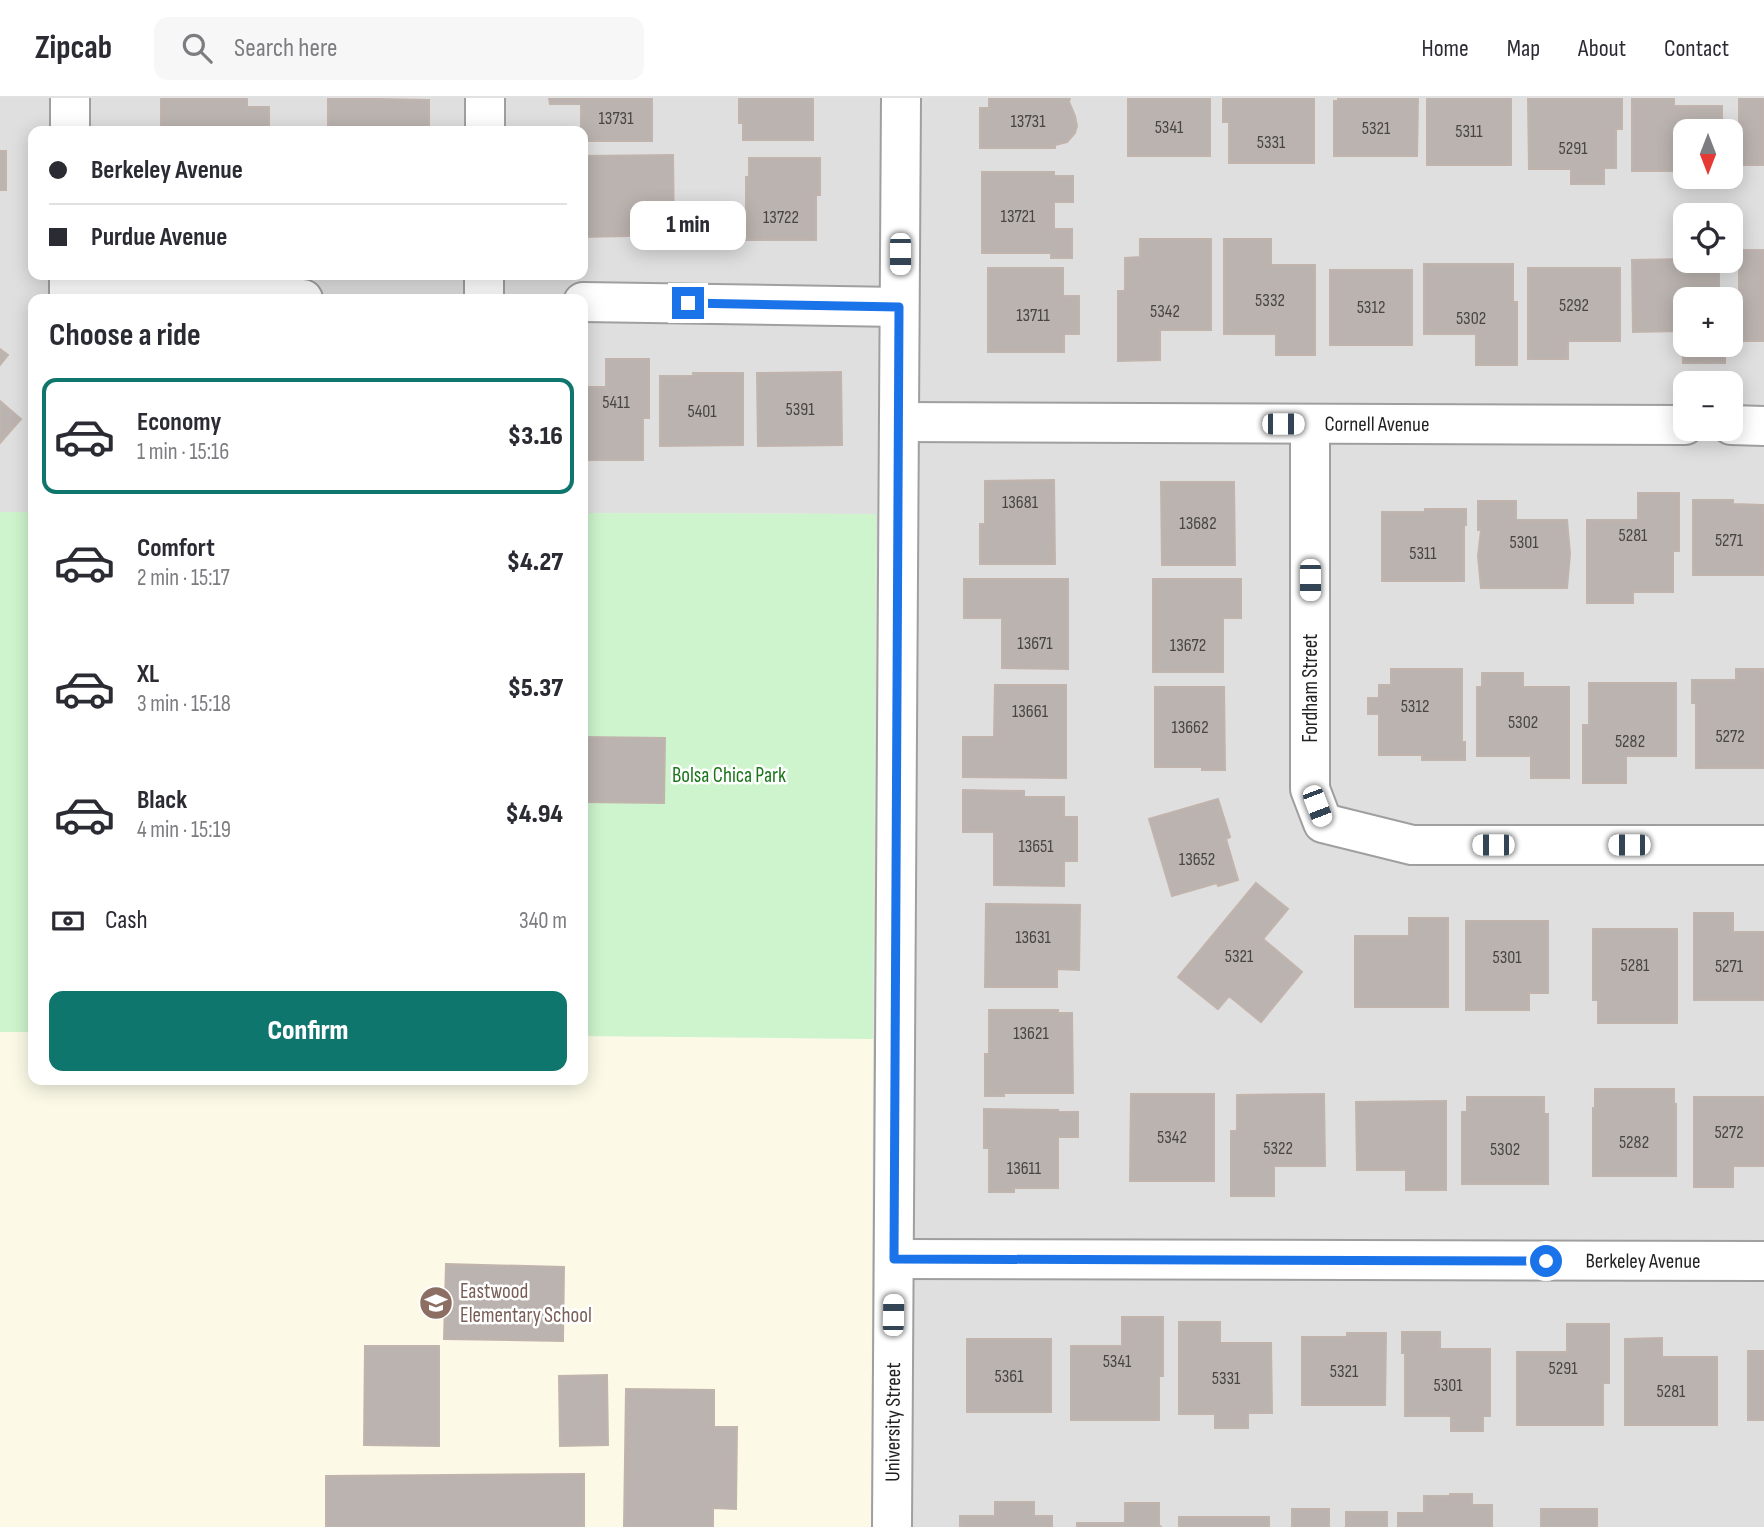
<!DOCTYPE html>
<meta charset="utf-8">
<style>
body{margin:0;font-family:"Sofia Sans Condensed",sans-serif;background:#f7f7f7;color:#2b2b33;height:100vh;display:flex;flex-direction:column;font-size:26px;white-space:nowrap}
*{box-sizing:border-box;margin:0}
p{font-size:23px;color:#7c7c81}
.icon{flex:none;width:38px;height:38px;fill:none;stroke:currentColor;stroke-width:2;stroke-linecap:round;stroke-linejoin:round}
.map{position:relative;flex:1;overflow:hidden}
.details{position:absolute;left:28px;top:196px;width:560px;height:791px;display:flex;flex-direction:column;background:#fff;border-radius:14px;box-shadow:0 4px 18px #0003}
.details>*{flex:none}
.top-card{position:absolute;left:28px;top:28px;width:560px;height:154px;border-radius:14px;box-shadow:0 4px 18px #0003;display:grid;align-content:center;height:154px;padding:0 21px;background:#fff}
.needle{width:46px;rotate:180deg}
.fabs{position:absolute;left:1673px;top:21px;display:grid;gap:14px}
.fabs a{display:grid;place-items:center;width:70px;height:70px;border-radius:14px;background:#fff;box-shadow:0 4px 18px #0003;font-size:35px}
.end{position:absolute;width:32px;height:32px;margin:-16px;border:9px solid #1a73e8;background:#fff;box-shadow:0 0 0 4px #fff}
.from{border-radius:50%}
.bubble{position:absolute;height:49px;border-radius:14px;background:#fff;box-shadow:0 4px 18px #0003;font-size:23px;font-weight:800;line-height:49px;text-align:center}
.car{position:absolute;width:21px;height:42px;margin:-21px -10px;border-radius:9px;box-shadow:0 0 5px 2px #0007;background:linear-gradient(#fff 24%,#345 0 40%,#fff 0 76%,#345 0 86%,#fff 0)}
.top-card b{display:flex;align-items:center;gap:24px;height:66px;font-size:26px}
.top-card b+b{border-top:2px solid #e1e1e2}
.top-card i{width:18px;height:18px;background:#2b2b33}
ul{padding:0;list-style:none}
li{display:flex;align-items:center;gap:21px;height:116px;margin:0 14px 10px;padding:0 7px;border:4px solid transparent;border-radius:14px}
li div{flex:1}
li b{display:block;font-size:26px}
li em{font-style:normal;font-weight:800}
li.current{border-color:#0f766e}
li>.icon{width:63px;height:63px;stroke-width:1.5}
h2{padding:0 21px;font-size:32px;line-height:84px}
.pay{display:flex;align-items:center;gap:18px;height:77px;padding:0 21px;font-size:26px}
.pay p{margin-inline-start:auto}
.button{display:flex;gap:14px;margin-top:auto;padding:14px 21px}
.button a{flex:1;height:80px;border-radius:14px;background:#0f766e;color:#fff;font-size:28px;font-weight:800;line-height:80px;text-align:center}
header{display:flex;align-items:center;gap:42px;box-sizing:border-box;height:98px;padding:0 35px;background:#fff;border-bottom:2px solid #e1e1e2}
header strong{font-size:33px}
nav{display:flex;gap:38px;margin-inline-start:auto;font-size:24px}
.search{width:490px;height:63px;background:#f7f7f7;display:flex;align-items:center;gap:18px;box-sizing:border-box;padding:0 24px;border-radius:14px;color:#7c7c81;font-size:26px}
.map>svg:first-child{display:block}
</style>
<header>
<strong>Zipcab</strong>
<div class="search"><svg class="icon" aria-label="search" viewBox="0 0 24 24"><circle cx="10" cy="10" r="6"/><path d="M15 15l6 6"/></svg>Search here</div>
<nav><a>Home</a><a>Map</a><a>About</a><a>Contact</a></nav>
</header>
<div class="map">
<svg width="1764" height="1429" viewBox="0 0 1764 1429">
<rect width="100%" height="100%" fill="#f1eeea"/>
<path fill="#e0dfdf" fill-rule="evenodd" d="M 0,0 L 1764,0 L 1764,1429 L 871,1429 L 876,416 L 583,415 L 583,201 L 33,201 L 33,414 L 0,414 ZM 33,33 L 583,33 L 583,177 L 33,177 ZM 1685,33 L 1731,33 L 1731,79 L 1685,79 ZM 1685,117 L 1731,117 L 1731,163 L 1685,163 ZM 1685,201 L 1731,201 L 1731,247 L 1685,247 ZM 1685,285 L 1731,285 L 1731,331 L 1685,331 Z"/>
<path fill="#fcfae7" d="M 0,934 L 33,934 L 33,982 L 583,982 L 583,938 L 873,941 L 871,1429 L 0,1429 Z"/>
<path fill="#cef4cd" d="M 0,414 L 33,414 L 33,934 L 0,934 Z
M 583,415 L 876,416 L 873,941 L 583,938 Z"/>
<path fill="#bab3af" stroke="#c1b4ad" stroke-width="2" d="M 161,0 L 247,0 L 247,9 L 269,9 L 269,33 L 161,33 Z
M 328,0 L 429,2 L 429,33 L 328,33 Z
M 549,0 L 652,0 L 652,43 L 583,43 L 583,33 L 581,33 L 581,6 L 550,6 Z
M 739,0 L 813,0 L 813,42 L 743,42 L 743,25 L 739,25 Z
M 989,0 L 1070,0 L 1069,4 L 1075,18 L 1077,28 L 1075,35 L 1067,44 L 1055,47 L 1055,50 L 980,50 L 980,10 L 989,10 Z
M 1128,0 L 1210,0 L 1210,58 L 1128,58 Z
M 1223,0 L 1314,0 L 1314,65 L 1229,65 L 1229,24 L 1223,24 Z
M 1338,0 L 1418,0 L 1417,58 L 1334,58 L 1334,3 L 1338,3 Z
M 1427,0 L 1511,0 L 1511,67 L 1427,67 Z
M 1528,0 L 1622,0 L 1622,31 L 1616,31 L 1616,70 L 1604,70 L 1604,86 L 1571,86 L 1571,71 L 1529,71 Z
M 1632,0 L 1674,0 L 1674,8 L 1722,8 L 1722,33 L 1685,33 L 1685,73 L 1632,73 Z
M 1739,0 L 1764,0 L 1764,67 L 1739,67 Z
M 0,53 L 6,53 L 6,92 L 0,92 Z
M 673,57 L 674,137 L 583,139 L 583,58 Z
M 749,60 L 820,60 L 820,97 L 816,97 L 816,142 L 746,142 L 746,79 L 749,79 Z
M 982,74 L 1054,74 L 1054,78 L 1073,78 L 1073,104 L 1054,104 L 1054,131 L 1072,131 L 1072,160 L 1051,160 L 1051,155 L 982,155 Z
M 1140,141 L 1211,141 L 1211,232 L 1160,232 L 1160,262 L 1118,263 L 1118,193 L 1125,193 L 1125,160 L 1140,159 Z
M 1224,141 L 1271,141 L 1271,167 L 1315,167 L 1315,257 L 1276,257 L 1276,236 L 1224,236 Z
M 1739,152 L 1764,152 L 1764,243 L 1736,243 L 1736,219 L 1739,219 Z
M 1685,161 L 1685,163 L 1719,163 L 1719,201 L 1685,201 L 1685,247 L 1725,247 L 1725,265 L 1683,265 L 1682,233 L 1633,234 L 1632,162 Z
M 1424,166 L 1513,166 L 1513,204 L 1517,204 L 1517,267 L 1476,267 L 1476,236 L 1424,236 Z
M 988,170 L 1063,170 L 1063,198 L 1079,198 L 1079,236 L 1064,236 L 1064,254 L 988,254 Z
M 1528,170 L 1620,170 L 1620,243 L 1568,243 L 1568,261 L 1528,261 Z
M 1330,172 L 1412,172 L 1412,247 L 1330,247 Z
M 0,251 L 8,257 L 0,267 Z
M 606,261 L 649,261 L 649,320 L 643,320 L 643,362 L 583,362 L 583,289 L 606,289 Z
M 841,274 L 842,347 L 758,348 L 757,275 Z
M 693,275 L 743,275 L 743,347 L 660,348 L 660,278 L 693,278 Z
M 0,303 L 21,321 L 0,345 Z
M 1054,382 L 1055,466 L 980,466 L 980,426 L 985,426 L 985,383 Z
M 1161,384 L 1234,384 L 1235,467 L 1162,467 Z
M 1638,395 L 1679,395 L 1679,453 L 1673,453 L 1673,494 L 1633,494 L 1633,505 L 1587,505 L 1587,422 L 1638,422 Z
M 1693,402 L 1733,402 L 1733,406 L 1764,407 L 1764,477 L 1693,477 Z
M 1478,403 L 1516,403 L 1516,422 L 1567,422 L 1570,456 L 1567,490 L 1481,490 L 1478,458 L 1481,432 L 1478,432 Z
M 1425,411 L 1466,411 L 1466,427 L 1464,427 L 1464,483 L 1382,483 L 1382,414 L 1425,414 Z
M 964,481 L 1068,481 L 1068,571 L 1002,570 L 1002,520 L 964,520 Z
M 1153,481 L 1241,481 L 1241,520 L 1223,520 L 1223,574 L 1153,574 Z
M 1391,571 L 1462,571 L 1462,644 L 1465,644 L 1465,662 L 1422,662 L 1422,657 L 1379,657 L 1379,616 L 1368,616 L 1368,600 L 1379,600 L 1379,587 L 1391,587 Z
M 1736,571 L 1764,571 L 1764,670 L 1696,670 L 1696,605 L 1692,605 L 1692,582 L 1736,582 Z
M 1482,575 L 1523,575 L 1523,589 L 1569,589 L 1569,680 L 1531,680 L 1531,658 L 1477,658 L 1477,589 L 1482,589 Z
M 1589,585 L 1676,585 L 1676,658 L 1626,658 L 1626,685 L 1583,685 L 1583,627 L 1589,627 Z
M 995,587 L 1066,587 L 1066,680 L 963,679 L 963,639 L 994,639 Z
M 1155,589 L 1224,589 L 1225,672 L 1202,672 L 1202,669 L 1155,669 Z
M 583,639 L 665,640 L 664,705 L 583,704 Z
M 963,692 L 1024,693 L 1024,699 L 1064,699 L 1064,719 L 1077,719 L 1077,763 L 1064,763 L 1064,788 L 994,787 L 994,734 L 963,734 Z
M 1218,701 L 1230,739 L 1226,741 L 1238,782 L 1218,788 L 1217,785 L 1172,798 L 1149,721 Z
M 1256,785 L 1288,811 L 1263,841 L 1302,874 L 1261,924 L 1229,898 L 1218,911 L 1178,879 Z
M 986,806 L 1080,807 L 1079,872 L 1057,871 L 1057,889 L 985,889 Z
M 1694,815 L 1733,815 L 1733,834 L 1764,834 L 1764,902 L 1694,902 Z
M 1409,820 L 1448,820 L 1448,909 L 1355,909 L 1355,838 L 1409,838 Z
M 1466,823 L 1548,823 L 1548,895 L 1529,895 L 1529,912 L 1466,912 Z
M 1593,831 L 1677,831 L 1677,925 L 1598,925 L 1598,902 L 1593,902 Z
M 989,912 L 1058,912 L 1058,915 L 1072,915 L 1073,995 L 1004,995 L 1004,998 L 985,998 L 985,956 L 989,956 Z
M 1595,991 L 1674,991 L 1674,1006 L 1676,1006 L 1676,1078 L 1593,1078 L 1593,1010 L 1595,1010 Z
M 1131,996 L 1214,996 L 1214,1083 L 1130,1083 Z
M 1324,996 L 1325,1068 L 1274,1068 L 1274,1098 L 1231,1098 L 1231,1033 L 1237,1033 L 1237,997 Z
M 1467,999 L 1544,999 L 1544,1016 L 1548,1016 L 1548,1086 L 1462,1086 L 1462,1014 L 1467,1014 Z
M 1694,999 L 1764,999 L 1764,1068 L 1733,1068 L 1733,1089 L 1694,1089 Z
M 1446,1003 L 1446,1092 L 1406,1092 L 1406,1072 L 1357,1072 L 1356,1004 Z
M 984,1011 L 1058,1012 L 1058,1014 L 1078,1014 L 1078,1039 L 1058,1039 L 1058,1090 L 1014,1090 L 1014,1094 L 989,1094 L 989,1050 L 984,1050 Z
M 446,1166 L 564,1169 L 563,1243 L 444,1241 Z
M 1122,1219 L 1163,1219 L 1163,1278 L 1159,1278 L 1159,1322 L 1071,1322 L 1071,1248 L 1122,1248 Z
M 1179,1224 L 1220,1224 L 1220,1245 L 1271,1245 L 1272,1315 L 1248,1315 L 1248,1330 L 1215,1330 L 1215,1316 L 1179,1316 Z
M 1567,1226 L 1609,1226 L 1609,1285 L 1603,1285 L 1603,1327 L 1517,1327 L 1517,1254 L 1567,1254 Z
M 1402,1234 L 1440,1234 L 1440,1251 L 1490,1251 L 1490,1318 L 1483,1318 L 1483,1333 L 1451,1333 L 1451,1318 L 1405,1318 L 1405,1255 L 1402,1255 Z
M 1347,1235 L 1386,1235 L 1385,1307 L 1302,1307 L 1302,1239 L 1347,1239 Z
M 1662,1240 L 1662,1259 L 1717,1259 L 1717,1327 L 1625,1327 L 1625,1241 Z
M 967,1241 L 1051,1241 L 1051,1314 L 967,1314 Z
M 365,1248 L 439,1248 L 439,1348 L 364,1347 Z
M 1748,1253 L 1764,1253 L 1764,1322 L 1748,1322 Z
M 607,1277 L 608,1347 L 560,1348 L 559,1278 Z
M 626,1291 L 714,1292 L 714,1329 L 737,1329 L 736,1411 L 713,1410 L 713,1429 L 624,1429 Z
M 584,1376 L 584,1429 L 326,1429 L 326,1378 Z
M 1450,1396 L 1472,1396 L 1472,1407 L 1492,1407 L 1492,1429 L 1398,1429 L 1398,1415 L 1424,1415 L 1424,1398 L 1450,1398 Z
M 995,1404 L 1034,1404 L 1034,1418 L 1052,1418 L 1052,1429 L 960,1429 L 960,1418 L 995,1418 Z
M 1125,1405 L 1159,1405 L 1159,1427 L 1161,1429 L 1077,1429 L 1077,1425 L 1125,1425 Z
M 1292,1411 L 1329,1411 L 1329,1429 L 1292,1429 Z
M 1541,1411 L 1597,1411 L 1597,1429 L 1541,1429 Z
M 1346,1414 L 1387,1414 L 1387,1429 L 1346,1429 Z
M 1179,1419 L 1269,1419 L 1269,1429 L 1179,1429 Z"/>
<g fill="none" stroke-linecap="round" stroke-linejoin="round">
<g stroke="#9f9f9f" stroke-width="42">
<g id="minor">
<path d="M 70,33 L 70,0"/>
<path d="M 485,33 L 485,0"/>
<path d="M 69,177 L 69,200 L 303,201"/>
<path d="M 484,201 L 484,177"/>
<path d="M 583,204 L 899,209"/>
<path id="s1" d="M 899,324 L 1685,327"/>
<path d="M 1310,326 L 1310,691 L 1323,725 L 1412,747 L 1764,747"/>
<path d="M 1731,327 L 1764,328"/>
<path id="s2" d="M 894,1161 L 1764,1163"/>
<path id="s3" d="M 892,1429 L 901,0"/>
</g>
</g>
<use href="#minor" stroke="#fff" stroke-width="38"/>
</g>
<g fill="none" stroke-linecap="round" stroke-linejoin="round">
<path stroke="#1a73e8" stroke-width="9" d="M 688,205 L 899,209 L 894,1161 L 1546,1163"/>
</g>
<defs>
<g id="school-disc" transform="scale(1.75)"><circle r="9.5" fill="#8d6e63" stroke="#fff"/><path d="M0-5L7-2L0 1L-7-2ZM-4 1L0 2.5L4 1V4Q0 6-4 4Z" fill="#fff"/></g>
</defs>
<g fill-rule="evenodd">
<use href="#school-disc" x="436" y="1205"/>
</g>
<g text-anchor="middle" stroke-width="5" stroke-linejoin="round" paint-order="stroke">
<g font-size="18" fill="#484645">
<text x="616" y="26">13731</text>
<text x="1028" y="29">13731</text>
<text x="1169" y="35">5341</text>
<text x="1376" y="36">5321</text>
<text x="1469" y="39">5311</text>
<text x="1271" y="50">5331</text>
<text x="1573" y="56">5291</text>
<text x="1018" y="124">13721</text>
<text x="781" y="125">13722</text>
<text x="1270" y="208">5332</text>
<text x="1574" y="213">5292</text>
<text x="1371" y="215">5312</text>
<text x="1165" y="219">5342</text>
<text x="1033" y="223">13711</text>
<text x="1471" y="226">5302</text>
<text x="616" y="310">5411</text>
<text x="800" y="317">5391</text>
<text x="702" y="319">5401</text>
<text x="1020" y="410">13681</text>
<text x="1198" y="431">13682</text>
<text x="1633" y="443">5281</text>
<text x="1729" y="448">5271</text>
<text x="1524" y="450">5301</text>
<text x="1423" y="461">5311</text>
<text x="1035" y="551">13671</text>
<text x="1188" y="553">13672</text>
<text x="1415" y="614">5312</text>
<text x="1030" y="619">13661</text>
<text x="1523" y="630">5302</text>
<text x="1190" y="635">13662</text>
<text x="1730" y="644">5272</text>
<text x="1630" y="649">5282</text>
<text x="1036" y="754">13651</text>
<text x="1197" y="767">13652</text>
<text x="1033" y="845">13631</text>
<text x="1239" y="864">5321</text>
<text x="1507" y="865">5301</text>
<text x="1635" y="873">5281</text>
<text x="1729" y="874">5271</text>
<text x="1031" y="941">13621</text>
<text x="1729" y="1040">5272</text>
<text x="1172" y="1045">5342</text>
<text x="1634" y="1050">5282</text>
<text x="1278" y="1056">5322</text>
<text x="1505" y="1057">5302</text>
<text x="1024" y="1076">13611</text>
<text x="1117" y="1269">5341</text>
<text x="1563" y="1276">5291</text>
<text x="1344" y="1279">5321</text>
<text x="1009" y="1284">5361</text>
<text x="1226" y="1286">5331</text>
<text x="1448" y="1293">5301</text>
<text x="1671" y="1299">5281</text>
</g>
<g font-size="21" fill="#222" stroke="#fff">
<text dy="7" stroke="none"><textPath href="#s1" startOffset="478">Cornell Avenue</textPath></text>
<text transform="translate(1310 590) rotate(-90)" y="7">Fordham Street</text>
<text dy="7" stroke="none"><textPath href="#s2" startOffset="749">Berkeley Avenue</textPath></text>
<text dy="7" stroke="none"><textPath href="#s3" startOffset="105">University Street</textPath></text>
</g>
<g font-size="21" fill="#1b7619" stroke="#fff">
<text x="729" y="684">Bolsa Chica Park</text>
</g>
<g font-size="21" fill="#785e54" stroke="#fff" text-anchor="start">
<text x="460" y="1200">Eastwood<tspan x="460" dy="24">Elementary School</tspan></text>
</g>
</g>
</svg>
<div class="fabs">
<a><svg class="needle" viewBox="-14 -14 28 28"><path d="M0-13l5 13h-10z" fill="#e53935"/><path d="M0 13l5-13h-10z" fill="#7c7c81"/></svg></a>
<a><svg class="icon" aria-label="locate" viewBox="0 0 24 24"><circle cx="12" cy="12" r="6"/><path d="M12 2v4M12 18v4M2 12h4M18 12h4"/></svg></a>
<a>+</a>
<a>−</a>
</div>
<i class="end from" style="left:1546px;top:1163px"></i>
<i class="end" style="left:688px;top:205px"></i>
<div class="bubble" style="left:630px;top:103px;width:116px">1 min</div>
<i class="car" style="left:900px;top:156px;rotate:180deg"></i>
<i class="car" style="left:1283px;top:326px;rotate:90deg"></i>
<i class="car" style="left:1310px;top:482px;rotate:180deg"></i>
<i class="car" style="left:1317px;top:708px;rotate:159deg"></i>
<i class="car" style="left:1493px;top:747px;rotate:270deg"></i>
<i class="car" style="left:1629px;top:747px;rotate:270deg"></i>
<i class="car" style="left:893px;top:1217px;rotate:1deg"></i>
<div class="top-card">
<b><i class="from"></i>Berkeley Avenue</b>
<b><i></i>Purdue Avenue</b>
</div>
<section class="details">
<h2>Choose a ride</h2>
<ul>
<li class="current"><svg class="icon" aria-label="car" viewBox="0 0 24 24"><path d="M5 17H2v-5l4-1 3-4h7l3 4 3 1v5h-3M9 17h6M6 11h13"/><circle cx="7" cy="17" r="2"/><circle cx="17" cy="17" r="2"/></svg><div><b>Economy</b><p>1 min · 15:16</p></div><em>$3.16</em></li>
<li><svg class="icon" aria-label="car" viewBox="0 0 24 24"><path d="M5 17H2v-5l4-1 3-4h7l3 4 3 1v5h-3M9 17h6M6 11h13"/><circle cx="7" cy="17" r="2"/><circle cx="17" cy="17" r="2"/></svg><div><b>Comfort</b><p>2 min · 15:17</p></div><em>$4.27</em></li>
<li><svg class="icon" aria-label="car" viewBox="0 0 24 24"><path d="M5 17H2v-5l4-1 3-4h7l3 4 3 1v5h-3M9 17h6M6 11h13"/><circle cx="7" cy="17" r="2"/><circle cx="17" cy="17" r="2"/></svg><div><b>XL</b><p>3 min · 15:18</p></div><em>$5.37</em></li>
<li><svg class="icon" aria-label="car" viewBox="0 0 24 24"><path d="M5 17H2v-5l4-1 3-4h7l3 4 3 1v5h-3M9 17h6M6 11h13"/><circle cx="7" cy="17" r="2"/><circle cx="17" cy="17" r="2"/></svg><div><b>Black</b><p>4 min · 15:19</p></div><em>$4.94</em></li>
</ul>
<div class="pay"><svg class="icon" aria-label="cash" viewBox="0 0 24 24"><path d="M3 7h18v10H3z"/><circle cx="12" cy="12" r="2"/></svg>Cash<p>340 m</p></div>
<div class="button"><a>Confirm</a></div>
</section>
</div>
